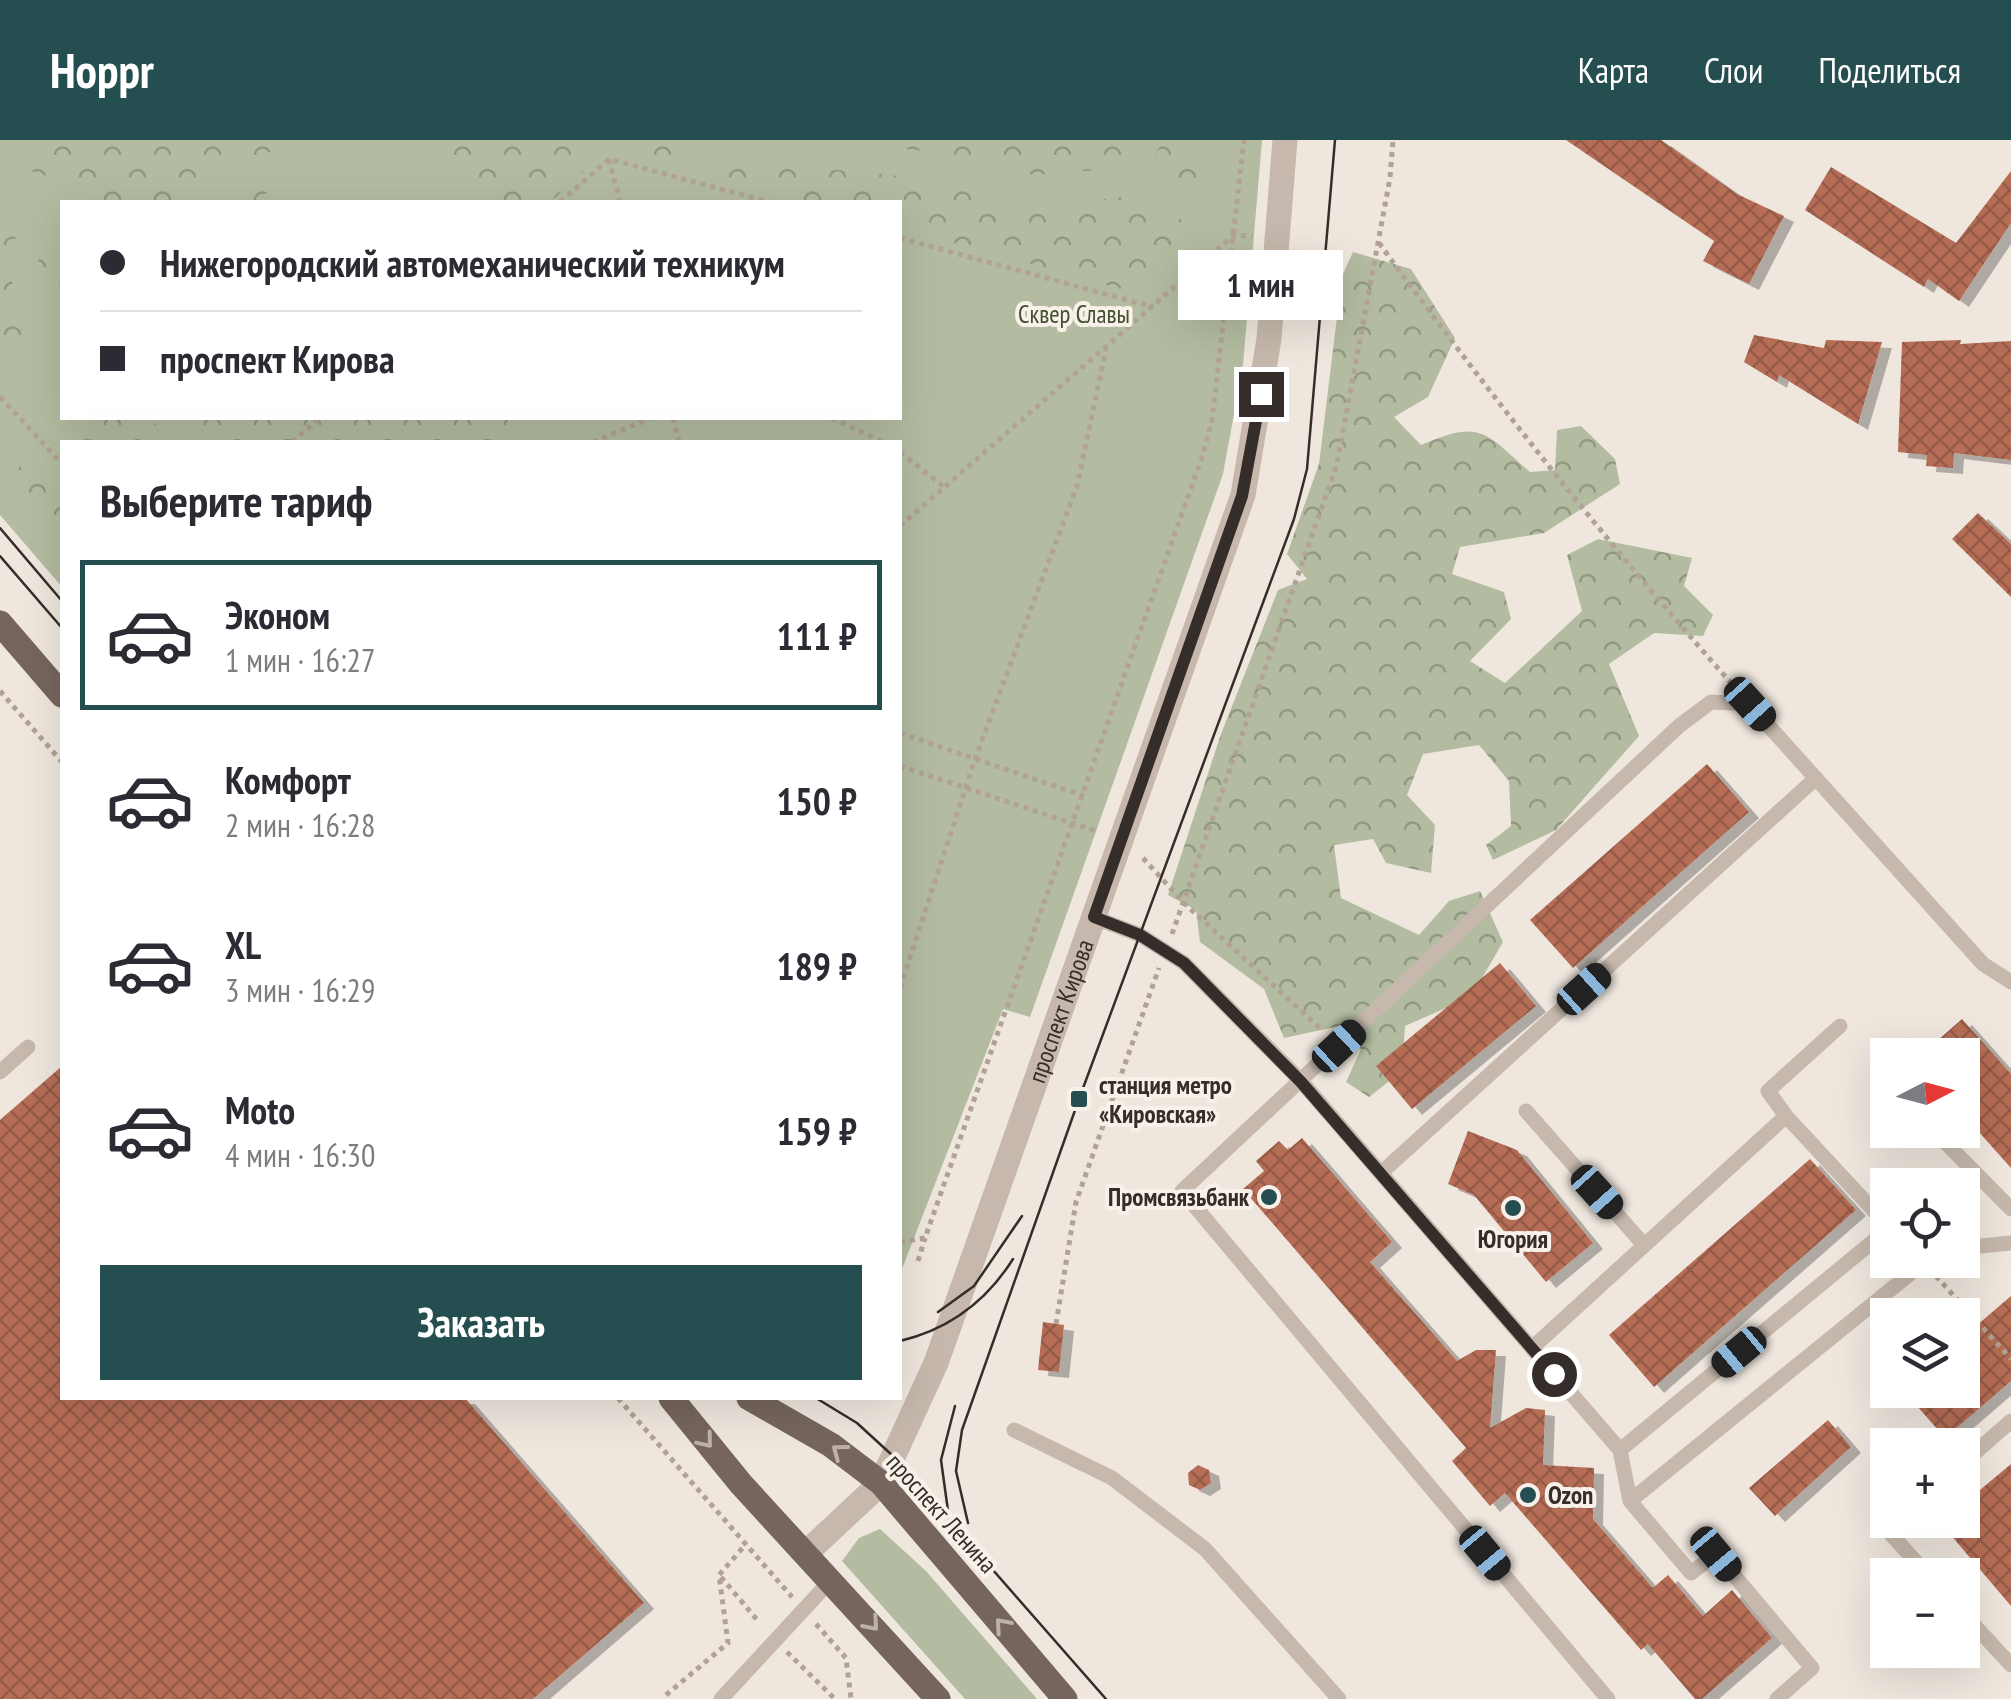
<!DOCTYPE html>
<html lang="ru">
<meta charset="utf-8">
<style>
body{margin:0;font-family:"PT Sans Narrow",sans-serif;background:#f7f7f7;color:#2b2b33;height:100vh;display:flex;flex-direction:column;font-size:38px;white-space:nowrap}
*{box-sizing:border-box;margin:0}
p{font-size:32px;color:#7c7c81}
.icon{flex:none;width:55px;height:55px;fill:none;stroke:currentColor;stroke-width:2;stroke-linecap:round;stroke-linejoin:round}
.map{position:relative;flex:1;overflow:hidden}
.details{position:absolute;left:60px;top:300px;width:842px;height:960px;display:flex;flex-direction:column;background:#fff;border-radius:0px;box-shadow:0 10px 40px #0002}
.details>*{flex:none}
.banner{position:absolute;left:60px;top:60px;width:842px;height:220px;border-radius:0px;box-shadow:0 10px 40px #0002;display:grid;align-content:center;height:220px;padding:0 40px;background:#fff}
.needle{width:65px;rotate:84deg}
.tools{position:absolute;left:1870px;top:898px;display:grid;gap:20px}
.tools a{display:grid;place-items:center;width:110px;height:110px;border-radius:0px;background:#fff;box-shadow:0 10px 40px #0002;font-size:50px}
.end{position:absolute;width:45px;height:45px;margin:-22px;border:12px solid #352d2a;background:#fff;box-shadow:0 0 0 5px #fff}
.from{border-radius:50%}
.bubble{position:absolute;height:70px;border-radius:0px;background:#fff;box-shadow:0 10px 40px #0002;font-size:32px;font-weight:700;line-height:70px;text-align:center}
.car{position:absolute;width:30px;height:60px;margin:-30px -15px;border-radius:12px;box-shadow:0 0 8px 2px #0007;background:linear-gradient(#222 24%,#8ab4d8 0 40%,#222 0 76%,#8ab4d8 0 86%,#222 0)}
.banner b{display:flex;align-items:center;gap:35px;height:95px;font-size:38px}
.banner b+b{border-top:2px solid #e1e1e2}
.banner i{width:25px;height:25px;background:#2b2b33}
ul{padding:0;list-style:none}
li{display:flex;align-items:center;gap:30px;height:150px;margin:0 20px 15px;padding:0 20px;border:5px solid transparent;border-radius:0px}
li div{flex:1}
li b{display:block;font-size:38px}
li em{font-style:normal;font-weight:700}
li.current{border-color:#254e51}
li>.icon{width:90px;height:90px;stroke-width:1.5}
h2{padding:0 40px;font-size:45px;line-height:120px}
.button{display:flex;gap:20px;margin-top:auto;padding:20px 40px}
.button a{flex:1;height:115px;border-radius:0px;background:#254e51;color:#fff;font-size:40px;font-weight:700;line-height:115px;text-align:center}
header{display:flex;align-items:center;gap:60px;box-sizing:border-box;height:140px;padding:0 50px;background:#254e51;color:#fff}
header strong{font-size:48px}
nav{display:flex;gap:55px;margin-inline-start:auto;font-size:35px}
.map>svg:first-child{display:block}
</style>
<header>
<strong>Hoppr</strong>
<nav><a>Карта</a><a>Слои</a><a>Поделиться</a></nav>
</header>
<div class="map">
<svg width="2011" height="1559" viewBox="0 0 2011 1559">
<defs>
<pattern id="forest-crowns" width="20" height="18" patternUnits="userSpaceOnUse" patternTransform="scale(2.5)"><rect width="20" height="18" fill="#b3bca0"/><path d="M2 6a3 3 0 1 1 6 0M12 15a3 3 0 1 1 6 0" fill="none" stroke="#929983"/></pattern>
<pattern id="building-cross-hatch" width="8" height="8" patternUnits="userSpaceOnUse" patternTransform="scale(2.5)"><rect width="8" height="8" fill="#b66d55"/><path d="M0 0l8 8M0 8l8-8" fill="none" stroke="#955a47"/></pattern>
<filter id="shadow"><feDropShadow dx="10" dy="6" stdDeviation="0" flood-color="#0004"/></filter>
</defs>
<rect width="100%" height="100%" fill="#efe7de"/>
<path fill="#b3bca0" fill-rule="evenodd" d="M 0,0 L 1262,0 L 1243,225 L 1223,334 L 1030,877 L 1003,869 L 900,1134 L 900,302 L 62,302 L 62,447 L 0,375 ZM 62,62 L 900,62 L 900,278 L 62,278 Z
M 880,1389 L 926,1431 L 1037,1559 L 965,1559 L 842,1421 L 859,1398 Z"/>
<path fill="url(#forest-crowns)" d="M 17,0 L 305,0 C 271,13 211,26 196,62 L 104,62 L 101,39 L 80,47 L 28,30 Z
M 464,0 L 579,0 L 596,18 L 551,62 L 485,62 L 450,43 L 445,10 Z
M 619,0 L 699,0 L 676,23 Z
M 834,0 L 1130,0 L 1124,28 L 1034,35 L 953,15 Z
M 1163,0 L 1202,0 L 1196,54 L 1168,48 L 1151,24 Z
M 744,21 L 892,35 L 1039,67 L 1138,55 L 1199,90 L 1136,153 L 900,88 L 900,62 L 805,62 L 716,38 Z
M 272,32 L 275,47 L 254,62 L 237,62 L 233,55 L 248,42 Z
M 0,57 L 27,76 C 0,126 1,126 31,176 L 24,200 L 0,223 Z
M 62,111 L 62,143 L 33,135 L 41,113 Z
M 1353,112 L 1411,129 L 1455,198 L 1428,257 L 1394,277 L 1421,305 C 1482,279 1484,292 1530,332 L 1555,330 L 1557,290 L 1581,286 L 1615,319 L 1620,344 L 1544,393 L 1460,407 L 1452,434 L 1504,452 L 1511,479 L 1470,521 L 1505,543 L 1582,471 L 1567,415 L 1598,399 L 1692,418 L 1684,446 L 1713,475 L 1703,496 L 1654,493 L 1609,524 L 1639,596 L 1556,690 L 1493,720 L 1486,705 L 1511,686 L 1509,641 L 1479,605 L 1423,614 L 1407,655 L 1435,685 L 1431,733 L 1386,723 L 1373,699 L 1334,705 L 1341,758 L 1419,795 L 1449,761 L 1480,751 L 1503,802 L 1471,857 L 1405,886 L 1402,931 L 1369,957 L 1346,942 L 1361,909 L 1340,886 L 1284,898 L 1264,849 L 1200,802 L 1196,770 L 1168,755 L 1221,594 L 1278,450 L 1307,439 L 1287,414 L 1319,324 L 1342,136 Z
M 68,278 L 151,278 L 169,302 L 84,302 Z
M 193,278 L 513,278 L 498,302 L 209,302 L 201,283 Z
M 38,313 L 62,341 L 62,402 L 6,337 Z"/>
<path fill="url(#building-cross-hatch)" filter="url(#shadow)" d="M 1566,0 L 1661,0 L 1737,54 L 1784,76 L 1749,144 L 1703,121 L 1714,101 Z
M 1831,27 L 1956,103 L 2011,31 L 2011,83 L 1959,161 L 1928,139 L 1924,147 L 1805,70 Z
M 1754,195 L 1824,208 L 1826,200 L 1882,202 L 1858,284 L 1779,235 L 1777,242 L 1744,222 Z
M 1961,200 L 1960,204 L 2011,201 L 2011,320 L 1954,313 L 1953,328 L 1926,326 L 1927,315 L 1898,312 L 1902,202 Z
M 1978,373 L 2011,404 L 2011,457 L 1952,399 Z
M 1707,624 L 1749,672 L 1573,828 L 1530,780 Z
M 1500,823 L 1536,866 L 1412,969 L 1376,926 Z
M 1962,879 L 2011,934 L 2011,1028 L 1962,973 L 1962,915 L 1921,915 Z
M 62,926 L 62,1258 L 465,1258 L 644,1463 L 533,1559 L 0,1559 L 0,980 Z
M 1468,991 L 1517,1010 L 1593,1103 L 1546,1142 L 1474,1055 L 1448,1044 Z
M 1302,998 L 1392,1102 L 1370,1122 L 1457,1221 L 1476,1210 L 1496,1210 L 1490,1288 L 1526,1268 L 1545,1270 L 1543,1325 L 1594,1328 L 1593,1379 L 1653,1448 L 1668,1435 L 1703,1476 L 1732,1450 L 1772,1498 L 1702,1559 L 1695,1559 L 1648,1504 L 1641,1510 L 1505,1353 L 1490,1366 L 1452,1321 L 1466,1308 L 1243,1049 L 1264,1031 L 1256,1021 L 1279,1001 L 1288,1010 Z
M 1810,1019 L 1856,1070 L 1654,1247 L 1609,1195 Z
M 2011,1156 L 2011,1241 L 1945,1298 L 1903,1250 L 1962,1250 L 1962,1198 Z
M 1043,1182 L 1064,1185 L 1059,1232 L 1038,1230 Z
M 1828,1280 L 1851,1307 L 1775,1376 L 1749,1348 Z
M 2011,1324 L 2011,1466 L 1938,1380 L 1962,1380 L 1962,1365 Z
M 1198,1325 L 1209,1330 L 1211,1343 L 1200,1350 L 1189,1345 L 1188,1333 Z"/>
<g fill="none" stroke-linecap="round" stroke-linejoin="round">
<path stroke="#b2a296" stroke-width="5" stroke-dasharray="5 5" stroke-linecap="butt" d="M 609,19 L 620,62
M 560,62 L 609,19 L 769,62
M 900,98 L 1153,167
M 1379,103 C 1490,255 1606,402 1731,543
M 0,257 L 62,324
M 673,278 L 679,302
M 832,278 L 883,302
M 292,302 L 320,278
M 593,302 L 651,278
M 900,312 L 944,347
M 900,386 L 1234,95 L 1252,96
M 0,551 L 62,622
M 900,593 L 1084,656
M 900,626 L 1096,691
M 1143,718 L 1184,763 L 1322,890
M 1172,794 L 1337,324 L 1390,38 L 1393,0
M 900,848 L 975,619 L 1077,346 L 1106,209
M 900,1102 L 925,1098 L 1202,317 L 1212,281 L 1244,0
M 918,1121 L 925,1098
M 1936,1136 L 2011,1219
M 1056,1184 L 1076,1062 L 1159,828
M 618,1258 L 792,1457
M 721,1437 L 758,1481
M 816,1484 L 846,1518 L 851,1559
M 787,1512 L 835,1559
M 666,1555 L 728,1503 L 719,1435 L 746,1404"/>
<path stroke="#c6b8ac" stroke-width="15" d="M 1093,777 L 1140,795 L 1184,823 L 1301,941 L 1620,1310 L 1630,1361 L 1691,1433 L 1716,1414 L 1812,1528 L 1777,1559
M 0,932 L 28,907
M 1526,971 L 1644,1105
M 1786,976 L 1768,951 L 1840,886
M 1933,990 L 2011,1069
M 1381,1033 L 1816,638
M 1962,1108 L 2011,1103
M 1532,1208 L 1786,976 L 1888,1086
M 1014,1290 L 1112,1338 L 1205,1409 L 1339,1559
M 1620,1310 L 1888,1089
M 1962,1324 L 2011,1281
M 1630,1361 L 1927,1120
M 1900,1380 L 1888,1391 L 1928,1435
M 1962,1472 L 2011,1525
M 721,1559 L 832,1439
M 1608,1559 L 1182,1051 L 1679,586 L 1711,562 L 1749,564 L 1983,824 L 2011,842"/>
<path stroke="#c6b8ac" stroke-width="25" id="s1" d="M 806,1413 L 881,1343 L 936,1223 L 1243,355 L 1269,199 L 1285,0"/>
<path stroke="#75655d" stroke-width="25" d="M 0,483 L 62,555
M 671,1258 L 741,1344 L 938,1559
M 749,1258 L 831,1305 L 881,1343 L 1065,1559"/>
<path stroke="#352d2a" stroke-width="2.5" d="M 0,388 L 62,461
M 0,416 L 62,488
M 938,1172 L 974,1146 L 1022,1076
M 900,1201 C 950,1189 986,1162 1013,1119
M 816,1258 L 857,1283 L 893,1316 L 1106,1559
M 949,1378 L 941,1320 L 955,1266
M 968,1383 L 956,1331 L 962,1290 L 1079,959 L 1294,379 L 1307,329 L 1335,0"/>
</g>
<defs><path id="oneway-chevron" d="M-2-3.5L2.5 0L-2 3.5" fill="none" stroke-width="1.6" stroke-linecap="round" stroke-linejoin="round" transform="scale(2.5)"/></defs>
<g stroke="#bcb2ab">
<use href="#oneway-chevron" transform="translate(706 1301) rotate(51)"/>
<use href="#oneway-chevron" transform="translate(839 1311) rotate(-143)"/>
<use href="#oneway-chevron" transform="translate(872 1484) rotate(49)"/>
<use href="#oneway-chevron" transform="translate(1002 1485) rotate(-131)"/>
</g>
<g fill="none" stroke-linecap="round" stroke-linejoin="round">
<path stroke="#352d2a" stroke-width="12" d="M 1261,254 L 1242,356 L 1094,777 L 1140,795 L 1184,823 L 1301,942 L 1554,1234"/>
</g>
<g fill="#254e51" stroke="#f7f1ea" stroke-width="4">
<rect x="1069" y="949" width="20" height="20" rx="5"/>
<circle cx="1269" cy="1057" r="10"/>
<circle cx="1513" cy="1068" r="10"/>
<circle cx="1528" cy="1355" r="10"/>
</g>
<g text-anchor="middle" stroke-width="8" stroke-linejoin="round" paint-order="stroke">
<g font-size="25" fill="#445031" stroke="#f7f1ea">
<text x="1074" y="183">Сквер Славы</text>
</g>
<g font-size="25" fill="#352d2a" stroke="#f7f1ea">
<text dy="9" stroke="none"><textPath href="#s1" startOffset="608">проспект Кирова</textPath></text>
<text transform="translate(942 1373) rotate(48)" y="9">проспект Ленина</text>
</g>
<g font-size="25" font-weight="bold" fill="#352d2a" stroke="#f7f1ea" text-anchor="start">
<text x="1099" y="954">станция метро<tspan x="1099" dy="29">«Кировская»</tspan></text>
<text x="1249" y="1066" text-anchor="end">Промсвязьбанк</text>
<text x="1513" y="1108" text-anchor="middle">Югория</text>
<text x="1548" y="1364">Ozon</text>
</g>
</g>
</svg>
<div class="tools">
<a><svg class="needle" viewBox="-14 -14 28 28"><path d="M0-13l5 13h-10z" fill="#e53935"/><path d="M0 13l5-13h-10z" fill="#7c7c81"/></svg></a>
<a><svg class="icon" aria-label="locate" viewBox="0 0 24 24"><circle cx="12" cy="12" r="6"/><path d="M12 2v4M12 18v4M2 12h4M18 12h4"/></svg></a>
<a><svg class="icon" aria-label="layers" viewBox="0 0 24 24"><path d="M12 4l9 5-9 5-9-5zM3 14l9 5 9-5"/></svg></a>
<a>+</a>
<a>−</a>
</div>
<i class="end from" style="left:1554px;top:1234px"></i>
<i class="end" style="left:1261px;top:254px"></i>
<div class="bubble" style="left:1178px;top:110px;width:165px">1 мин</div>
<i class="car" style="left:1750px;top:564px;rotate:138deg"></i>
<i class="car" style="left:1584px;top:849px;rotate:48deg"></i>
<i class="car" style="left:1339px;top:906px;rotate:47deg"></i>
<i class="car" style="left:1597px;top:1052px;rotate:138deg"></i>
<i class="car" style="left:1739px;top:1212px;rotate:230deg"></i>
<i class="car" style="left:1485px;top:1413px;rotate:140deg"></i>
<i class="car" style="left:1716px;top:1414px;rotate:140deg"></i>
<div class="banner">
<b><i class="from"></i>Нижегородский автомеханический техникум</b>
<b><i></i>проспект Кирова</b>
</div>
<section class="details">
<h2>Выберите тариф</h2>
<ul>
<li class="current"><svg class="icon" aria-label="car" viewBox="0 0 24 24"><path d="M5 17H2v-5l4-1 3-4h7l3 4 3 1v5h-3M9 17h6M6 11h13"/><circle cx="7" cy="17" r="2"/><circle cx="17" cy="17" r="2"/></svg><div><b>Эконом</b><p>1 мин · 16:27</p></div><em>111 ₽</em></li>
<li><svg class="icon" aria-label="car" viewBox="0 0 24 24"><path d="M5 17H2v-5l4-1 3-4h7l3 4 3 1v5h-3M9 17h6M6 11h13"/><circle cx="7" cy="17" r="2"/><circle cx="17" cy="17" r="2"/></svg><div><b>Комфорт</b><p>2 мин · 16:28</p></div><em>150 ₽</em></li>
<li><svg class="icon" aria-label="car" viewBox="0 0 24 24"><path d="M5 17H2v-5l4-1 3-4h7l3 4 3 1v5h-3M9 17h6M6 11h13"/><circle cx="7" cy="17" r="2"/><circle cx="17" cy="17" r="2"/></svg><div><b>XL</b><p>3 мин · 16:29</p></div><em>189 ₽</em></li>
<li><svg class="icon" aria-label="car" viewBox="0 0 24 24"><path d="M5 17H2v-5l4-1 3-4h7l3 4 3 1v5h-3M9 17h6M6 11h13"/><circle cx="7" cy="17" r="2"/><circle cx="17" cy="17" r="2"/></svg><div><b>Moto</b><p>4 мин · 16:30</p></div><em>159 ₽</em></li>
</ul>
<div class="button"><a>Заказать</a></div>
</section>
</div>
